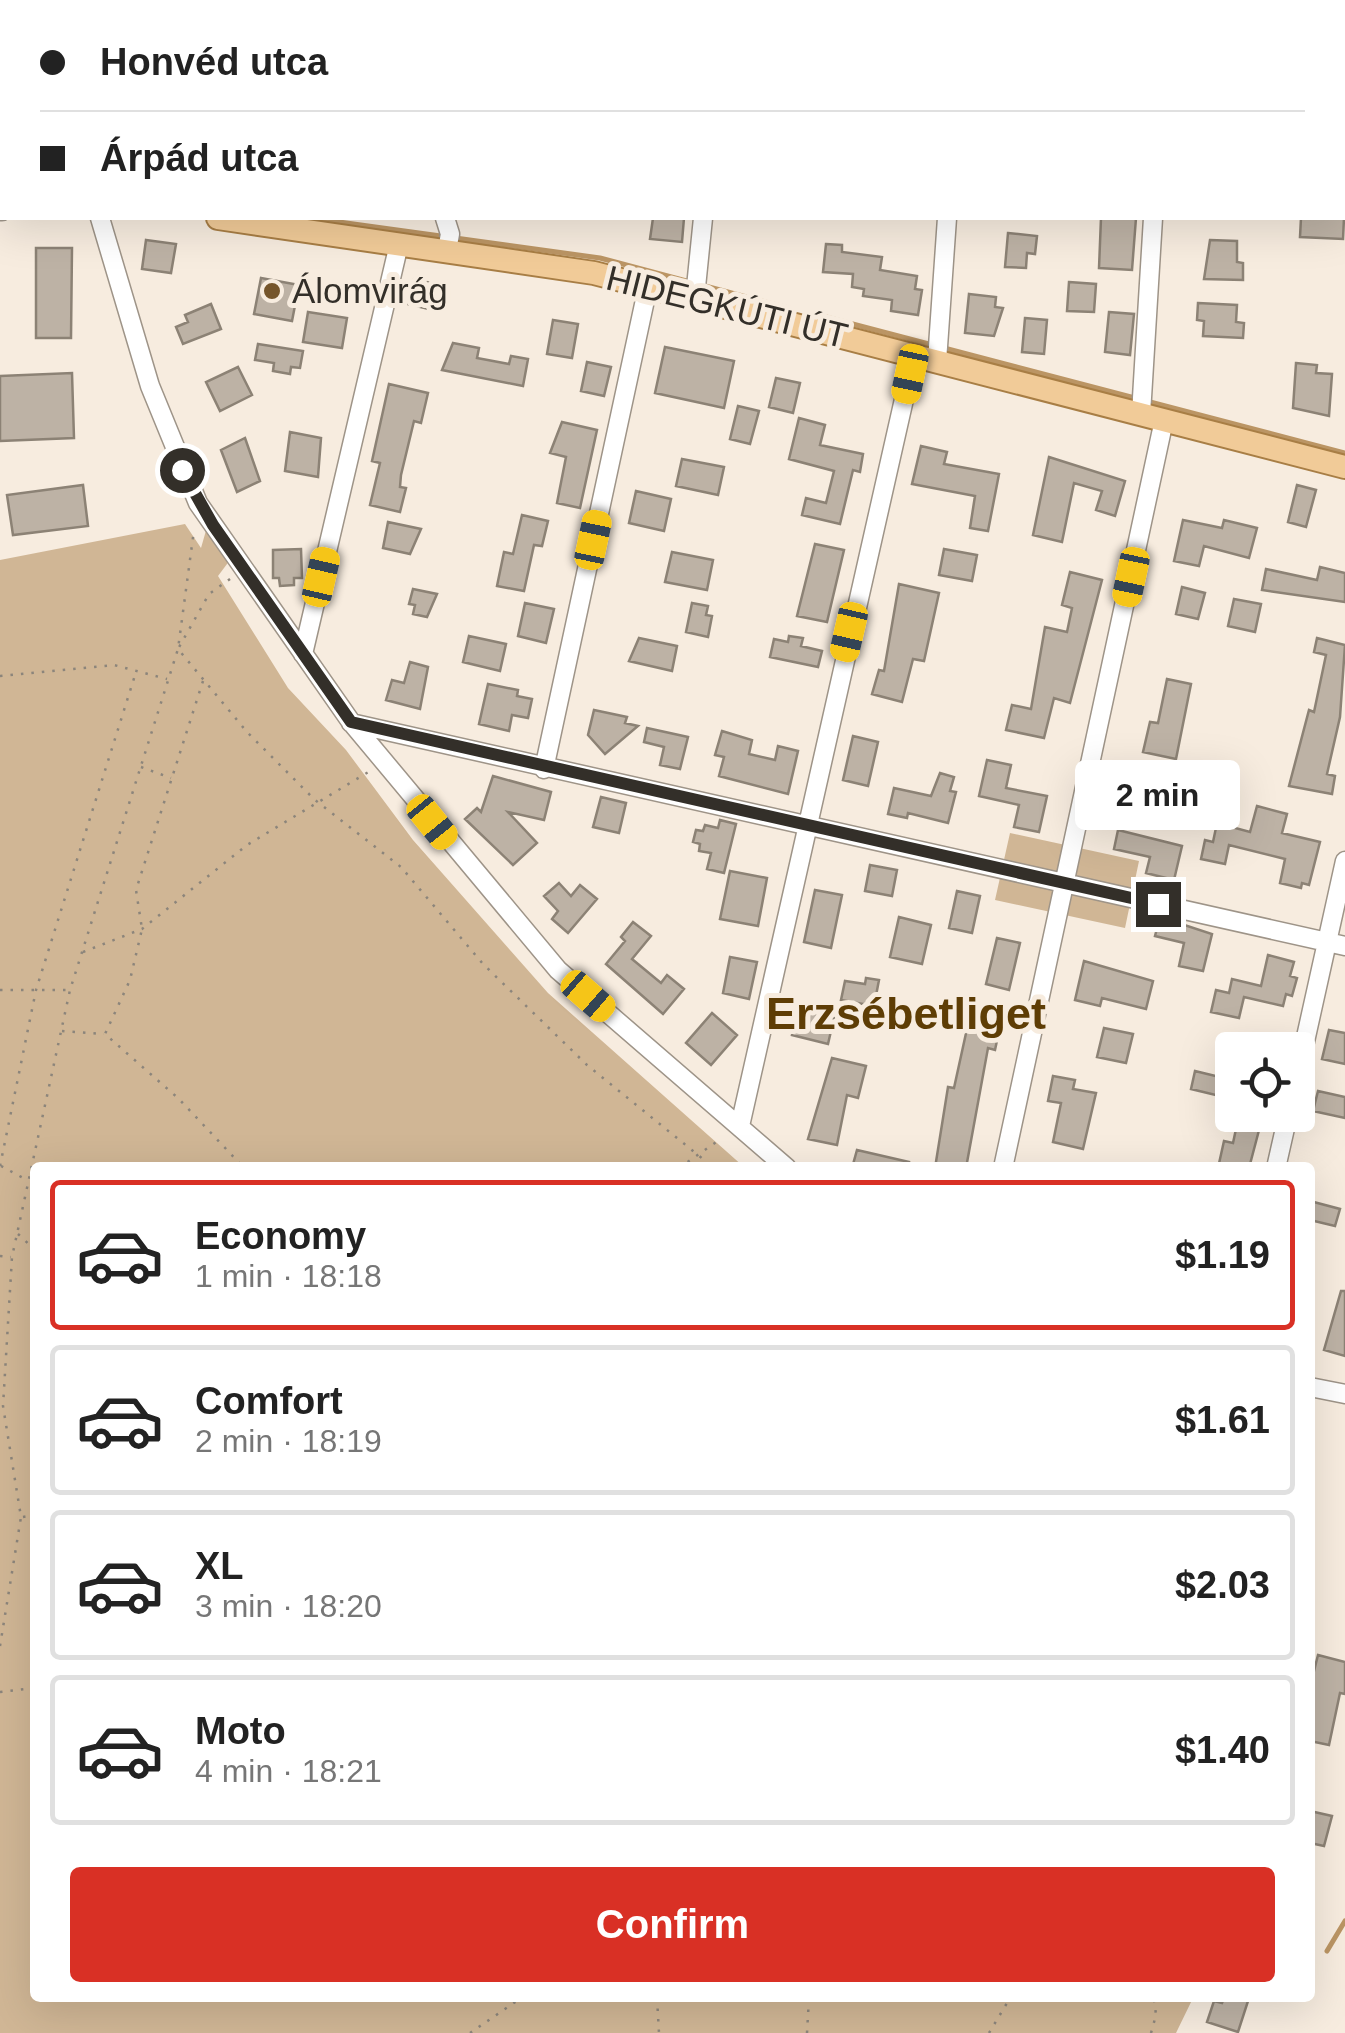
<!DOCTYPE html>
<meta charset="utf-8">
<style>
body{margin:0;font-family:Helvetica,sans-serif;background:#f6f6f6;color:#222;height:100vh;display:flex;flex-direction:column;font-size:38px;white-space:nowrap}
*{box-sizing:border-box;margin:0}
p{font-size:32px;color:#767676}
.icon{flex:none;width:55px;height:55px;fill:none;stroke:currentColor;stroke-width:2;stroke-linecap:round;stroke-linejoin:round}
.map{position:relative;flex:1;overflow:hidden}
.panel{position:absolute;left:30px;top:1162px;width:1285px;height:840px;display:flex;flex-direction:column;background:#fff;border-radius:10px;box-shadow:0 10px 40px #0002}
.panel>*{flex:none}
.banner{position:absolute;left:0px;top:0px;width:1345px;height:220px;box-shadow:0 10px 40px #0002;display:grid;align-content:center;height:220px;padding:0 40px;background:#fff}
.buttons{position:absolute;left:1215px;top:1032px;display:grid;gap:20px}
.buttons a{display:grid;place-items:center;width:100px;height:100px;border-radius:10px;background:#fff;box-shadow:0 10px 40px #0002;font-size:50px}
.end{position:absolute;width:45px;height:45px;margin:-22px;border:12px solid #332f29;background:#fff;box-shadow:0 0 0 5px #fff}
.from{border-radius:50%}
.bubble{position:absolute;height:70px;border-radius:10px;background:#fff;box-shadow:0 10px 40px #0002;font-size:32px;font-weight:700;line-height:70px;text-align:center}
.car{position:absolute;width:30px;height:60px;margin:-30px -15px;border-radius:12px;box-shadow:0 0 8px 2px #0007;background:linear-gradient(#f5c518 24%,#345 0 40%,#f5c518 0 76%,#345 0 86%,#f5c518 0)}
.banner b{display:flex;align-items:center;gap:35px;height:95px;font-size:38px}
.banner b+b{border-top:2px solid #e0e0e0}
.banner i{width:25px;height:25px;background:#222}
ul{padding:18px 0 0;list-style:none}
li{display:flex;align-items:center;gap:30px;height:150px;margin:0 20px 15px;padding:0 20px;border:5px solid #e0e0e0;border-radius:10px}
li div{flex:1}
li b{display:block;font-size:38px}
li em{font-style:normal;font-weight:700}
li.current{border-color:#d93025}
li>.icon{width:90px;height:90px;stroke-width:1.5}
.cta{display:flex;gap:20px;margin-top:auto;padding:20px 40px}
.cta a{flex:1;height:115px;border-radius:10px;background:#d93025;color:#fff;font-size:40px;font-weight:700;line-height:115px;text-align:center}
.map>svg:first-child{display:block}
</style>
<div class="map">
<svg width="1345" height="2033" viewBox="0 0 1345 2033">
<rect width="100%" height="100%" fill="#f7ecdf"/>
<path fill="#d0b695" d="M 185,524 L 201,548 L 207,527 L 230,560 L 218,576 L 288,688 L 346,750 L 413,840 L 548,993 L 744,1167 L 35,1168 L 35,1998 L 1193,1998 L 1176,2033 L 0,2033 L 0,560 Z
M 1010,833 L 1139,861 L 1125,928 L 995,900 Z"/>
<g fill="none" stroke-linecap="round" stroke-linejoin="round">
<path stroke="#bb9564" stroke-width="5" d="M 0,192 L 2,192
M 310,218 L 600,258 L 792,309
M 826,317 L 1345,453
M 1327,1951 L 1345,1921"/>
</g>
<path fill="#bdb2a5" stroke="#8c8275" stroke-width="2.5" d="M 653,218 L 684,218 L 682,242 L 650,239 Z
M 1101,218 L 1136,218 L 1132,270 L 1099,268 Z
M 1301,218 L 1344,218 L 1343,239 L 1300,237 Z
M 1008,233 L 1037,236 L 1035,254 L 1027,253 L 1026,268 L 1005,267 Z
M 146,240 L 176,244 L 171,273 L 142,269 Z
M 1210,240 L 1237,241 L 1237,262 L 1243,263 L 1243,280 L 1204,279 Z
M 826,244 L 842,245 L 842,252 L 882,257 L 880,270 L 917,276 L 915,289 L 922,290 L 918,315 L 891,311 L 892,300 L 863,296 L 864,289 L 852,287 L 853,274 L 823,272 Z
M 36,248 L 72,248 L 71,338 L 36,338 Z
M 261,278 L 299,285 L 292,321 L 254,314 Z
M 414,279 L 443,286 L 437,311 L 408,304 Z
M 1069,282 L 1096,284 L 1094,312 L 1067,311 Z
M 969,294 L 996,297 L 995,307 L 1003,308 L 994,336 L 965,333 Z
M 1198,303 L 1237,305 L 1236,322 L 1244,323 L 1243,338 L 1203,336 L 1204,321 L 1197,320 Z
M 211,304 L 221,329 L 183,344 L 176,327 L 188,322 L 185,315 Z
M 308,312 L 347,318 L 342,348 L 303,342 Z
M 1109,312 L 1134,314 L 1130,355 L 1105,352 Z
M 1025,318 L 1047,320 L 1044,354 L 1022,352 Z
M 553,320 L 578,324 L 572,358 L 547,354 Z
M 453,343 L 479,348 L 477,358 L 509,364 L 511,356 L 528,359 L 523,386 L 442,370 Z
M 258,344 L 303,351 L 300,368 L 291,367 L 290,374 L 273,371 L 274,363 L 255,360 Z
M 665,347 L 734,361 L 724,408 L 655,393 Z
M 587,362 L 611,367 L 604,396 L 581,391 Z
M 1296,363 L 1317,365 L 1316,373 L 1332,374 L 1329,416 L 1293,408 Z
M 238,367 L 252,395 L 220,411 L 206,382 Z
M 72,373 L 74,438 L 0,441 L 0,376 Z
M 776,378 L 800,383 L 793,413 L 769,407 Z
M 389,384 L 428,393 L 421,423 L 414,421 L 401,475 L 400,487 L 406,488 L 400,512 L 370,505 L 380,463 L 372,461 Z
M 738,406 L 759,411 L 750,444 L 730,439 Z
M 799,418 L 825,425 L 820,445 L 863,454 L 860,472 L 853,470 L 840,524 L 802,515 L 806,498 L 826,503 L 834,471 L 789,459 Z
M 562,422 L 597,430 L 580,508 L 557,503 L 566,457 L 550,453 Z
M 290,432 L 321,438 L 318,477 L 285,471 Z
M 245,438 L 260,481 L 237,492 L 221,450 Z
M 921,446 L 947,452 L 944,464 L 999,474 L 988,531 L 970,528 L 975,496 L 912,484 Z
M 1049,457 L 1125,481 L 1115,516 L 1096,510 L 1102,491 L 1074,483 L 1062,542 L 1033,535 Z
M 682,459 L 724,467 L 718,495 L 676,486 Z
M 83,485 L 88,526 L 13,535 L 7,495 Z
M 1297,485 L 1316,490 L 1306,527 L 1288,522 Z
M 636,491 L 671,499 L 664,531 L 629,523 Z
M 522,515 L 548,521 L 542,546 L 534,545 L 524,591 L 497,586 L 504,552 L 513,554 Z
M 1183,520 L 1222,528 L 1224,520 L 1257,528 L 1249,558 L 1204,546 L 1199,566 L 1174,561 Z
M 388,522 L 421,529 L 410,554 L 383,548 Z
M 815,544 L 844,550 L 827,622 L 797,616 Z
M 301,549 L 302,578 L 294,578 L 294,585 L 280,586 L 279,578 L 273,578 L 273,550 Z
M 944,549 L 977,555 L 972,581 L 939,575 Z
M 672,552 L 713,560 L 707,590 L 665,582 Z
M 1320,567 L 1345,573 L 1345,602 L 1262,590 L 1266,569 L 1317,580 Z
M 1070,572 L 1102,580 L 1070,703 L 1054,698 L 1044,738 L 1006,730 L 1012,705 L 1031,709 L 1045,627 L 1067,632 L 1072,608 L 1062,605 Z
M 899,584 L 939,593 L 924,661 L 913,659 L 902,702 L 872,694 L 879,670 L 884,671 Z
M 1182,587 L 1205,593 L 1198,619 L 1176,614 Z
M 413,589 L 437,594 L 427,617 L 413,614 L 415,605 L 409,604 Z
M 1234,599 L 1261,604 L 1255,632 L 1228,626 Z
M 525,603 L 554,609 L 546,643 L 518,636 Z
M 692,603 L 708,606 L 706,615 L 712,616 L 708,637 L 686,632 Z
M 469,636 L 506,644 L 500,671 L 463,662 Z
M 789,636 L 803,638 L 801,646 L 822,651 L 818,667 L 770,657 L 774,639 L 788,642 Z
M 639,638 L 677,646 L 672,671 L 629,661 Z
M 1317,638 L 1345,645 L 1340,717 L 1327,774 L 1335,776 L 1332,794 L 1289,786 L 1309,710 L 1314,712 L 1326,655 L 1314,652 Z
M 410,662 L 428,667 L 420,709 L 386,700 L 392,680 L 404,683 Z
M 1167,679 L 1191,684 L 1176,759 L 1143,752 L 1150,722 L 1158,723 Z
M 488,684 L 518,690 L 517,696 L 532,699 L 528,718 L 512,715 L 509,731 L 479,724 Z
M 594,710 L 627,717 L 625,723 L 638,726 L 605,754 L 588,735 Z
M 647,728 L 688,737 L 680,769 L 660,765 L 664,747 L 644,742 Z
M 722,731 L 752,740 L 749,754 L 775,760 L 778,746 L 798,751 L 788,794 L 719,776 L 724,757 L 715,755 Z
M 853,736 L 878,742 L 868,786 L 843,780 Z
M 987,760 L 1011,765 L 1006,788 L 1047,796 L 1039,832 L 1014,827 L 1019,805 L 979,796 Z
M 940,773 L 954,777 L 950,791 L 956,792 L 948,823 L 908,813 L 907,818 L 888,814 L 894,788 L 931,796 Z
M 493,776 L 551,792 L 544,820 L 508,812 L 537,843 L 513,865 L 465,819 L 477,808 L 481,812 Z
M 601,797 L 626,803 L 619,833 L 593,827 Z
M 1257,806 L 1287,814 L 1282,833 L 1320,842 L 1309,885 L 1302,883 L 1301,888 L 1280,883 L 1285,859 L 1229,845 L 1225,864 L 1201,859 L 1205,840 L 1213,842 L 1217,823 L 1250,832 Z
M 720,820 L 736,824 L 724,873 L 707,869 L 711,853 L 699,851 L 700,844 L 693,842 L 696,830 L 703,831 L 705,825 L 718,828 Z
M 1118,830 L 1182,846 L 1174,880 L 1146,873 L 1150,857 L 1114,849 Z
M 870,865 L 897,870 L 892,896 L 865,891 Z
M 730,871 L 767,878 L 758,926 L 720,919 Z
M 559,883 L 571,896 L 580,885 L 597,899 L 568,933 L 552,919 L 558,911 L 544,896 Z
M 815,890 L 842,895 L 831,948 L 804,942 Z
M 957,891 L 980,896 L 972,933 L 949,928 Z
M 899,917 L 931,925 L 922,964 L 890,957 Z
M 1160,917 L 1212,934 L 1203,971 L 1179,966 L 1184,943 L 1155,936 Z
M 633,922 L 651,936 L 632,959 L 661,983 L 667,975 L 684,989 L 663,1014 L 606,964 L 625,941 L 621,937 Z
M 997,938 L 1020,943 L 1009,990 L 986,984 Z
M 1268,955 L 1294,962 L 1290,976 L 1297,978 L 1292,996 L 1286,994 L 1283,1006 L 1244,997 L 1239,1018 L 1211,1012 L 1216,990 L 1229,993 L 1232,979 L 1261,986 Z
M 730,957 L 757,962 L 749,999 L 723,993 Z
M 1084,961 L 1153,981 L 1146,1009 L 1102,998 L 1100,1006 L 1075,1000 Z
M 866,978 L 879,980 L 874,1006 L 841,1000 L 845,981 L 865,984 Z
M 798,1010 L 834,1018 L 828,1044 L 792,1035 Z
M 712,1013 L 737,1035 L 711,1065 L 686,1043 Z
M 970,1015 L 1001,1022 L 995,1050 L 988,1048 L 966,1168 L 935,1168 L 948,1087 L 954,1088 Z
M 1104,1028 L 1133,1034 L 1126,1063 L 1097,1057 Z
M 1329,1030 L 1345,1033 L 1345,1064 L 1322,1059 Z
M 832,1058 L 866,1066 L 858,1098 L 847,1095 L 837,1145 L 808,1139 Z
M 1195,1071 L 1232,1080 L 1232,1099 L 1191,1089 Z
M 1053,1076 L 1075,1080 L 1073,1089 L 1096,1093 L 1083,1149 L 1053,1142 L 1061,1103 L 1048,1101 Z
M 1318,1091 L 1345,1097 L 1345,1118 L 1313,1111 Z
M 1239,1115 L 1263,1115 L 1249,1168 L 1218,1168 L 1224,1141 L 1233,1143 Z
M 857,1150 L 909,1162 L 908,1168 L 852,1168 Z
M 1310,1201 L 1340,1209 L 1335,1226 L 1310,1220 Z
M 1341,1291 L 1345,1291 L 1345,1356 L 1324,1350 Z
M 1318,1655 L 1345,1662 L 1345,1694 L 1340,1693 L 1329,1745 L 1310,1741 L 1310,1687 Z
M 1310,1811 L 1332,1816 L 1324,1846 L 1310,1843 Z
M 1224,1998 L 1249,1998 L 1238,2032 L 1207,2022 L 1214,2001 L 1222,2003 Z"/>
<g fill="none" stroke-linecap="round" stroke-linejoin="round">
<g stroke="#9e9488" stroke-width="21">
<path id="minor" d="M 320,0 L 322,2
M 622,0 L 623,2
M 716,2 L 716,0
M 957,2 L 957,0
M 1165,2 L 1165,0
M 1342,165 L 1345,165
M 0,211 L 2,211
M 100,218 L 150,386 L 198,503 L 351,722 L 558,970 L 787,1168
M 445,218 L 450,234 L 447,250
M 695,297 L 703,218
M 937,361 L 947,218
M 1141,414 L 1153,218
M 303,654 L 399,244
M 351,723 L 1345,946
M 544,769 L 648,286
M 1298,1073 L 1345,861
M 740,1126 L 914,355
M 1003,1168 L 1164,420
M 1276,1168 L 1288,1115
M 1310,1387 L 1345,1394"/>
</g>
<g stroke="#a87e45" stroke-width="26">
<path id="major" d="M 2,0 L 3,2
M 218,218 L 594,273 L 1345,467"/>
</g>
<path stroke="#8c857b" stroke-width="2.5" stroke-dasharray="2.5 8" stroke-linecap="butt" d="M 230,579 L 209,594 L 178,649 L 247,732 L 315,800 L 401,867 L 483,964 L 587,1065 L 714,1168
M 0,676 L 114,665 L 167,679
M 203,681 L 136,890 L 142,929 L 130,980 L 105,1034 L 179,1099 L 244,1168
M 141,767 L 171,778
M 83,952 L 142,929 L 247,845 L 370,771
M 0,990 L 68,990
M 62,1031 L 104,1034
M 0,1166 L 36,990 L 136,672
M 1,1166 L 25,1179
M 679,1168 L 722,1138
M 18,1234 L 35,1250
M 0,1256 L 11,1257
M 23,1517 L 35,1515
M 0,1646 L 21,1517 L 3,1406 L 12,1257 L 70,990 L 178,649 L 194,530
M 0,1692 L 35,1688
M 657,1998 L 659,2033
M 714,1998 L 769,1998
M 470,2033 L 521,1998
M 807,2033 L 809,1998
M 989,2033 L 1010,1998
M 1151,2033 L 1156,2015 L 1154,1998"/>
<use href="#minor" stroke="#fff" stroke-width="18"/>
<use href="#major" stroke="#f1cb98" stroke-width="22"/>
</g>
<g fill="none" stroke-linecap="round" stroke-linejoin="round">
<path stroke="#332f29" stroke-width="12" d="M 182,470 L 213,525 L 351,722 L 1158,904"/>
</g>
<circle fill="#75552b" stroke="#f7ecdf" stroke-width="4" cx="272" cy="291" r="10"/>
<g text-anchor="middle" stroke-width="10" stroke-linejoin="round" paint-order="stroke">
<g font-size="35" fill="#332f29" stroke="#f7ecdf" text-anchor="start">
<text x="292" y="303">Álomvirág</text>
</g>
<g font-size="35" fill="#332f29" stroke="#f7ecdf">
<text transform="translate(727 307) rotate(14)" y="12">HIDEGKÚTI ÚT</text>
</g>
<g font-size="45" font-weight="bold" fill="#5e3d05" stroke="#f7ecdf">
<text x="906" y="1029">Erzsébetliget</text>
</g>
</g>
</svg>
<div class="buttons">
<a><svg class="icon" aria-label="locate" viewBox="0 0 24 24"><circle cx="12" cy="12" r="6"/><path d="M12 2v4M12 18v4M2 12h4M18 12h4"/></svg></a>
</div>
<i class="end from" style="left:182px;top:470px"></i>
<i class="end" style="left:1158px;top:904px"></i>
<div class="bubble" style="left:1075px;top:760px;width:165px">2 min</div>
<i class="car" style="left:910px;top:374px;rotate:192deg"></i>
<i class="car" style="left:593px;top:540px;rotate:12deg"></i>
<i class="car" style="left:321px;top:577px;rotate:13deg"></i>
<i class="car" style="left:1131px;top:577px;rotate:192deg"></i>
<i class="car" style="left:849px;top:632px;rotate:193deg"></i>
<i class="car" style="left:432px;top:822px;rotate:141deg"></i>
<i class="car" style="left:588px;top:996px;rotate:131deg"></i>
<div class="banner">
<b><i class="from"></i>Honvéd utca</b>
<b><i></i>Árpád utca</b>
</div>
<section class="panel">
<ul>
<li class="current"><svg class="icon" aria-label="car" viewBox="0 0 24 24"><path d="M5 17H2v-5l4-1 3-4h7l3 4 3 1v5h-3M9 17h6M6 11h13"/><circle cx="7" cy="17" r="2"/><circle cx="17" cy="17" r="2"/></svg><div><b>Economy</b><p>1 min · 18:18</p></div><em>$1.19</em></li>
<li><svg class="icon" aria-label="car" viewBox="0 0 24 24"><path d="M5 17H2v-5l4-1 3-4h7l3 4 3 1v5h-3M9 17h6M6 11h13"/><circle cx="7" cy="17" r="2"/><circle cx="17" cy="17" r="2"/></svg><div><b>Comfort</b><p>2 min · 18:19</p></div><em>$1.61</em></li>
<li><svg class="icon" aria-label="car" viewBox="0 0 24 24"><path d="M5 17H2v-5l4-1 3-4h7l3 4 3 1v5h-3M9 17h6M6 11h13"/><circle cx="7" cy="17" r="2"/><circle cx="17" cy="17" r="2"/></svg><div><b>XL</b><p>3 min · 18:20</p></div><em>$2.03</em></li>
<li><svg class="icon" aria-label="car" viewBox="0 0 24 24"><path d="M5 17H2v-5l4-1 3-4h7l3 4 3 1v5h-3M9 17h6M6 11h13"/><circle cx="7" cy="17" r="2"/><circle cx="17" cy="17" r="2"/></svg><div><b>Moto</b><p>4 min · 18:21</p></div><em>$1.40</em></li>
</ul>
<div class="cta"><a>Confirm</a></div>
</section>
</div>
